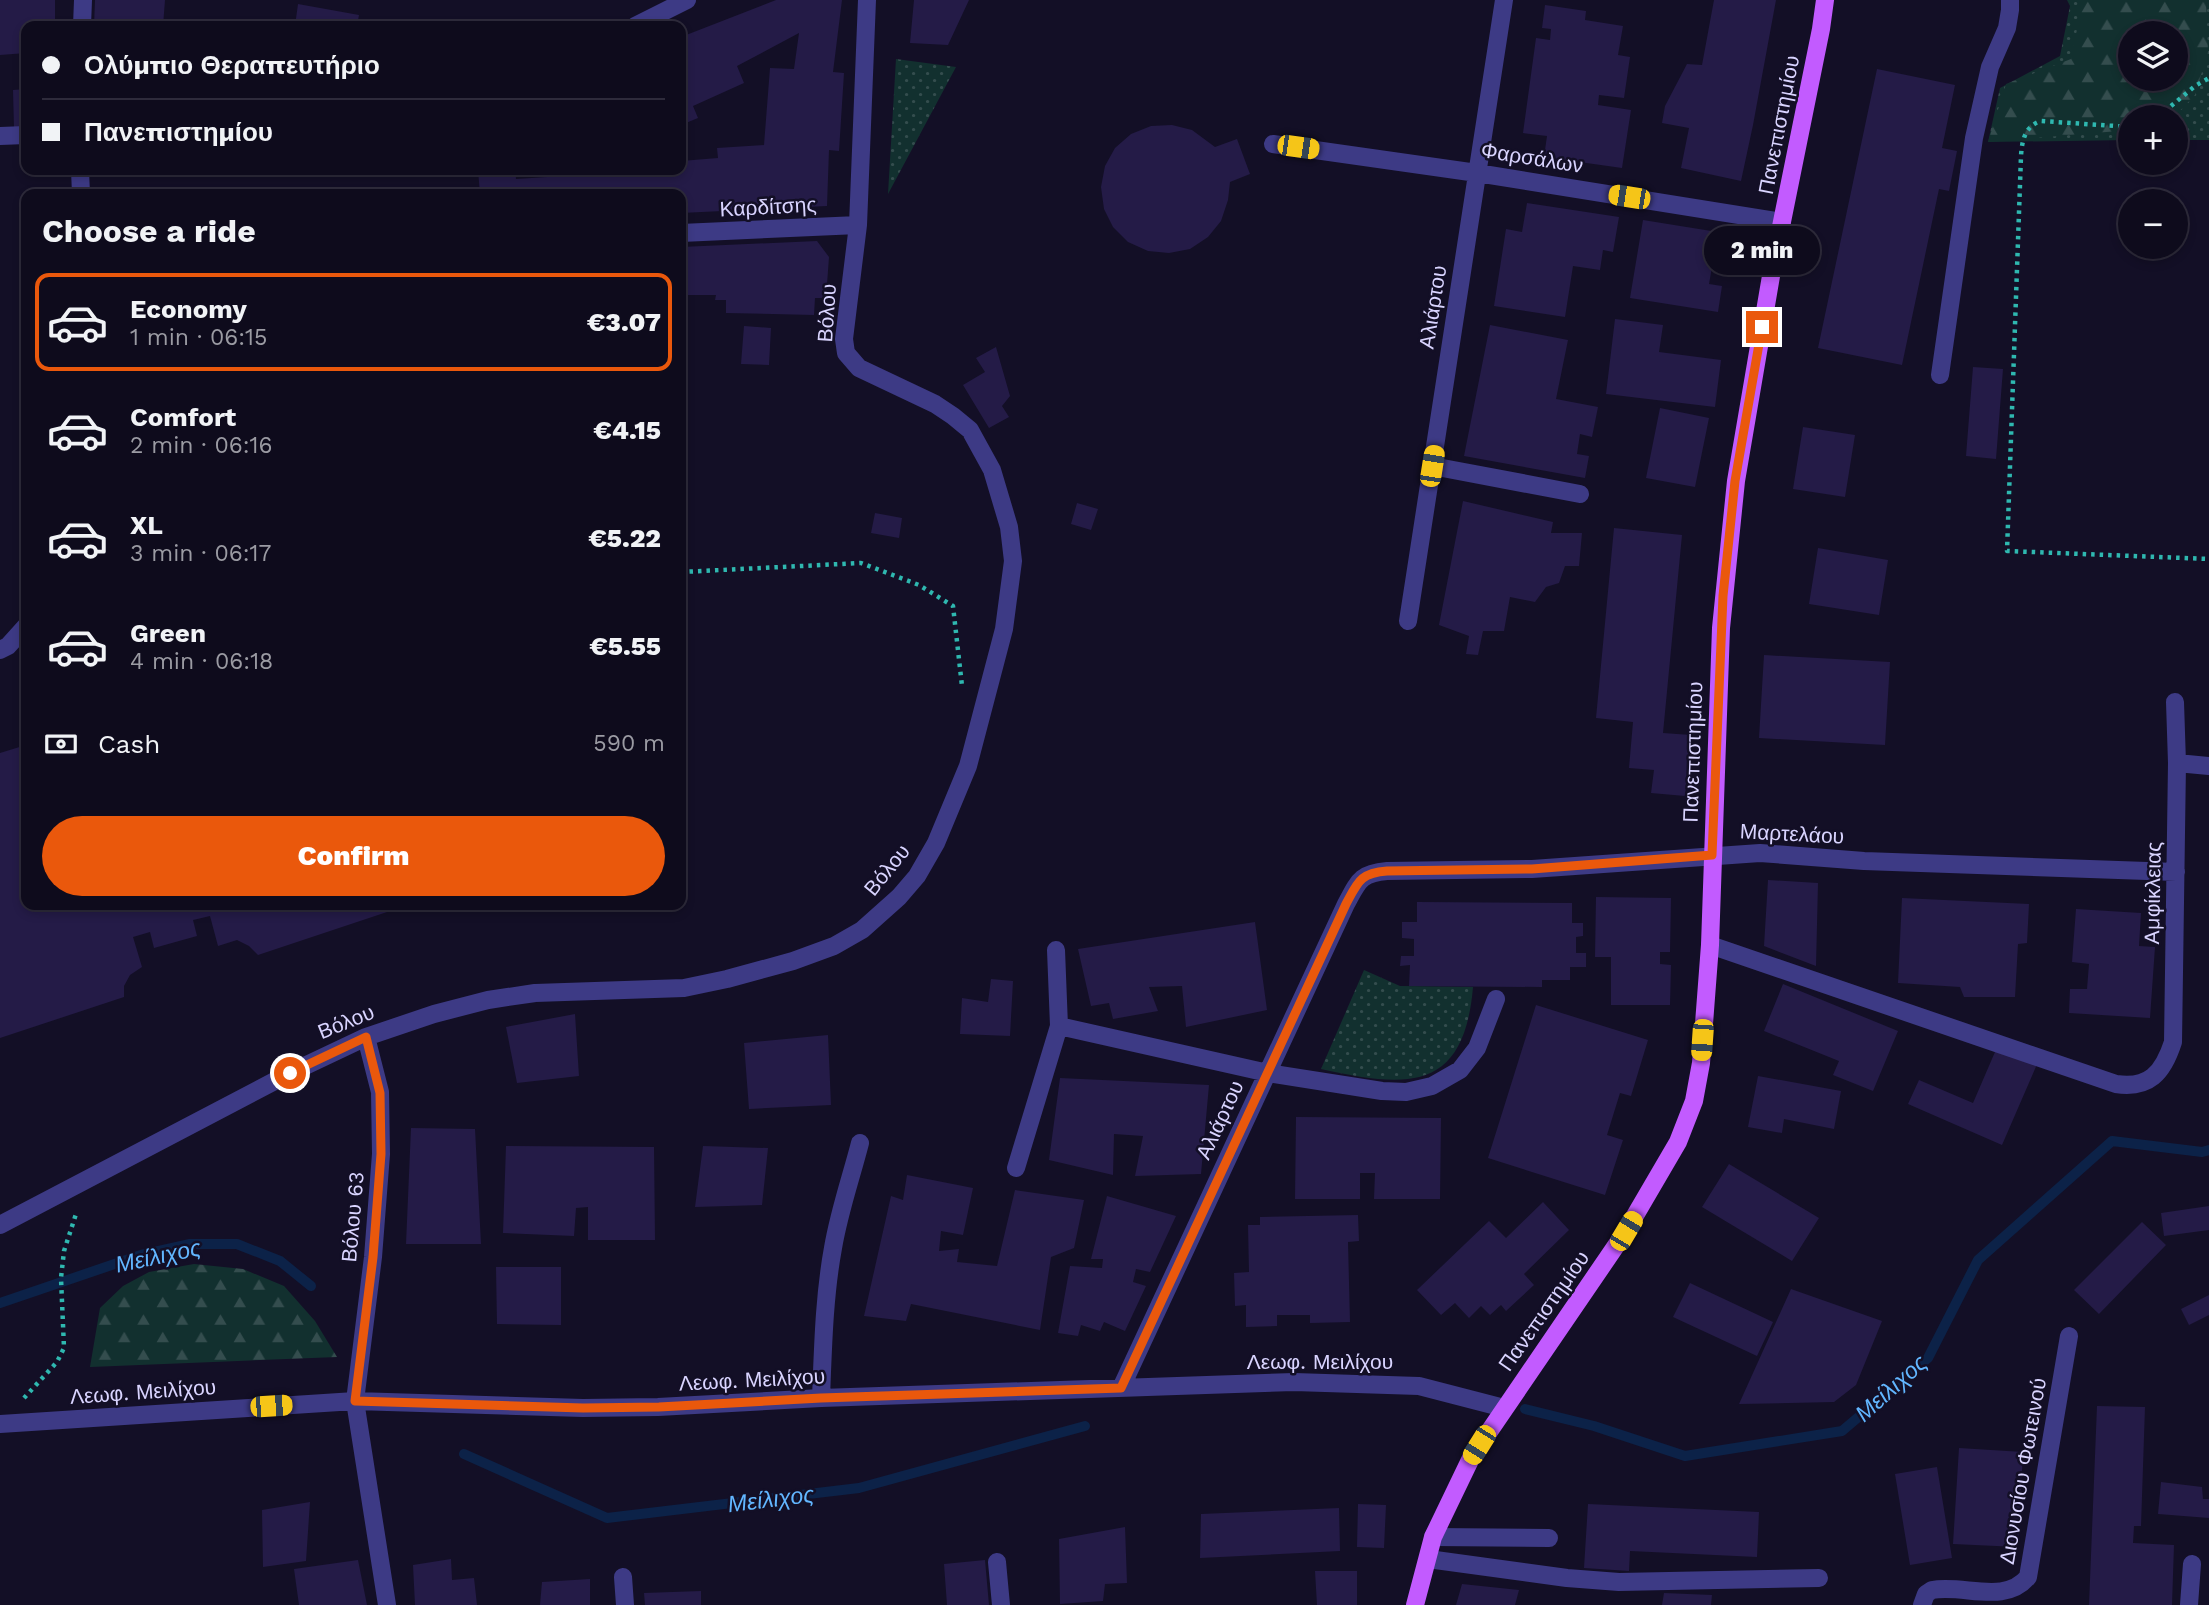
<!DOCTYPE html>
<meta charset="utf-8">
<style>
body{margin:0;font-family:"Work Sans",sans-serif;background:#1c1929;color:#f1f3f6;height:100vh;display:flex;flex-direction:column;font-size:26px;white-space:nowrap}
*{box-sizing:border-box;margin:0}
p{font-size:23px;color:#9b9ba3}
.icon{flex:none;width:38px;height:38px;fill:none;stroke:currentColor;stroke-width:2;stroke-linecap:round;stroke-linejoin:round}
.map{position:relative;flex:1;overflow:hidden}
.side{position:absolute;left:21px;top:189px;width:665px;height:721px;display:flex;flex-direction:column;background:#0e0b1c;border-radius:14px;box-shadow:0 4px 10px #0003,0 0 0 2px #2e2b3b}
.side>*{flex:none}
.guide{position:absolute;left:21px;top:21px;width:665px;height:154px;border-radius:14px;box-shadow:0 4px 10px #0003,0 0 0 2px #2e2b3b;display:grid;align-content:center;height:154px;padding:0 21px;background:#0e0b1c}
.controls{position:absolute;left:2118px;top:21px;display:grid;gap:14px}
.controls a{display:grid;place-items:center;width:70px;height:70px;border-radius:50%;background:#0e0b1c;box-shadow:0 4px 10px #0003,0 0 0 2px #2e2b3b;font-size:35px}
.end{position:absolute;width:32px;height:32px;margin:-16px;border:9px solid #ea580c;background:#fff;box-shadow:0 0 0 4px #fff}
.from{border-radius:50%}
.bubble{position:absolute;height:49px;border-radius:24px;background:#0e0b1c;box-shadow:0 4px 10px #0003,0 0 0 2px #2e2b3b;font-size:23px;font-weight:800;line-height:49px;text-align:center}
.car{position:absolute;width:21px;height:42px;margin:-21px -10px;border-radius:9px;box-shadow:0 0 5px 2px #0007;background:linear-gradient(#f5c518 24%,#345 0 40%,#f5c518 0 76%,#345 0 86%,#f5c518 0)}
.guide b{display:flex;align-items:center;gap:24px;height:66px;font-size:26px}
.guide b+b{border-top:2px solid #2e2b3b}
.guide i{width:18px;height:18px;background:#f1f3f6}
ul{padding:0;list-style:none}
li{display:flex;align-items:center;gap:21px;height:98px;margin:0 14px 10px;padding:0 7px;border:4px solid transparent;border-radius:14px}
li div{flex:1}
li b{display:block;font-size:26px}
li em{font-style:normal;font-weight:800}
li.current{border-color:#ea580c}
li>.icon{width:63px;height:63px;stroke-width:1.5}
h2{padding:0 21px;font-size:32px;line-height:84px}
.pay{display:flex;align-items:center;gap:18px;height:77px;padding:0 21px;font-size:26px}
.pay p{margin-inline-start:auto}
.primary-button{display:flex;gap:14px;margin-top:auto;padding:14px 21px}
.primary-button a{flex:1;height:80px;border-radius:42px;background:#ea580c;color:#fff;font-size:28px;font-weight:800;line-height:80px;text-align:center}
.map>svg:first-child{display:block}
</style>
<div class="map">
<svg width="2209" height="1605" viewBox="0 0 2209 1605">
<defs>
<pattern id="grass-dots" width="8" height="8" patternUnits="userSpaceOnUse" patternTransform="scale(1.75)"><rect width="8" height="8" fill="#12302f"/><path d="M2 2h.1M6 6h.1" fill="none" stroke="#344d4e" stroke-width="1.8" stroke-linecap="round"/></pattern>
<pattern id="forest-firs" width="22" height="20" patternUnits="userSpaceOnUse" patternTransform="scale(1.75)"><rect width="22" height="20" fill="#12302f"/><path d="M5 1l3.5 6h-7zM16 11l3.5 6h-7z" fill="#344d4e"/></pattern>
</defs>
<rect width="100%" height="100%" fill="#130f26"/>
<path fill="url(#grass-dots)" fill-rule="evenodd" d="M 2067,0 L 2209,0 L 2209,140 L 2175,140 L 2175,117 L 2130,117 L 2130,140 L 1988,142 L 2000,88 L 2060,56 L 2070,6 ZM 2130,33 L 2175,33 L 2175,79 L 2130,79 Z
M 896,59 L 956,67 L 888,194 Z
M 1364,970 L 1400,986 L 1473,987 C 1464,1093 1407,1088 1321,1069 Z"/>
<path fill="url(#forest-firs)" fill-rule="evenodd" d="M 2079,0 L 2206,0 L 2208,52 L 2195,95 L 2174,117 L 2130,117 L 2130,130 L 1988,142 L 2006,84 L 2071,59 L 2082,5 ZM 2130,33 L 2175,33 L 2175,79 L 2130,79 Z
M 194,1264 L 243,1269 L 284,1286 L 315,1321 L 337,1357 L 90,1367 L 100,1308 L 123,1286 L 149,1272 Z"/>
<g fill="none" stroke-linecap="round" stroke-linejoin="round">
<path stroke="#0c2248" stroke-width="10" d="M 0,1303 L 141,1255 L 190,1244 L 237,1244 L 280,1261 L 311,1286
M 1525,1409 L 1594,1426 L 1685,1456 L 1842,1431 L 1928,1358 L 1978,1260 L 2112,1141 L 2202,1152 L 2209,1150
M 464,1454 L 607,1518 L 859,1488 L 1085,1426"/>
</g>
<path fill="#241b47" d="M 0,0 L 55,0 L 55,26 L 26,26 L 26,53 L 0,55 Z
M 95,0 L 165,0 L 163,26 L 94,26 Z
M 776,0 L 842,0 L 833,72 L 844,73 L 839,151 L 829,150 L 827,206 L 681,213 L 681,194 L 480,194 L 478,170 L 515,170 L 516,179 L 547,177 L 546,170 L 681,170 L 681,161 L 718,158 L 717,148 L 764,145 L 770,68 L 794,69 L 799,33 L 737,66 L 744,83 L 693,106 L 698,118 L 681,125 L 681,37 Z
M 914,0 L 969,0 L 948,45 L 910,43 Z
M 1714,0 L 1776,0 L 1753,125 L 1741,181 L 1681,168 L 1689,128 L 1662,123 L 1665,106 L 1687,64 L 1702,65 Z
M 298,4 L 359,15 L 357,26 L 295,26 Z
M 1545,5 L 1586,11 L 1585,20 L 1623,26 L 1618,55 L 1630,57 L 1624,98 L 1599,95 L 1598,105 L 1631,110 L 1622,168 L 1544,157 L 1547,136 L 1523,133 L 1536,38 L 1550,40 L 1551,29 L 1542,28 Z
M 1877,69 L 1955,85 L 1942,148 L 1957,151 L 1949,191 L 1939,189 L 1902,365 L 1818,348 Z
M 26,89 L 26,128 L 14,128 L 13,90 Z
M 1172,125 L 1192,130 L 1215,147 L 1237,139 L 1250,174 L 1230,182 L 1228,200 L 1221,221 L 1208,237 L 1190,249 L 1169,253 L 1148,251 L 1128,242 L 1113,227 L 1104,209 L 1101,187 L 1105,166 L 1115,148 L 1131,134 L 1151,126 Z
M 469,189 L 469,194 L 418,194 L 418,192 Z
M 1527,203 L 1619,217 L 1613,252 L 1603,250 L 1600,270 L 1573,266 L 1565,317 L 1494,306 L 1506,229 L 1522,232 Z
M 1643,220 L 1730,234 L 1725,270 L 1712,267 L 1709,284 L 1722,286 L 1718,312 L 1630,298 Z
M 817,241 L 829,257 L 826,298 L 815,298 L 814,315 L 726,313 L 726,300 L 715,300 L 716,295 L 681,295 L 681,247 Z
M 1615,319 L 1663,325 L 1659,352 L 1721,360 L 1715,407 L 1606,394 Z
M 1490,325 L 1568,340 L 1556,399 L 1598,407 L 1592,437 L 1580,434 L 1577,454 L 1589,456 L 1585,478 L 1464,456 Z
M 744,326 L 771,328 L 769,365 L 741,364 Z
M 996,347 L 1010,396 L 1002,406 L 1009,417 L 989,428 L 963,385 L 985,372 L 976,358 Z
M 1973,367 L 2003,369 L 1996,459 L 1966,456 Z
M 1660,408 L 1709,418 L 1695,487 L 1646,478 Z
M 1803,427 L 1855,435 L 1845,497 L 1793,489 Z
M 1463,501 L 1553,522 L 1551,533 L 1582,533 L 1579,566 L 1565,566 L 1559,583 L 1546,587 L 1535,602 L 1510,597 L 1504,631 L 1483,631 L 1478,655 L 1466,654 L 1469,636 L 1439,625 Z
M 1077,503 L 1098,509 L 1091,530 L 1071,524 Z
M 875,513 L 902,518 L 899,538 L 871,533 Z
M 1614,528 L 1682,535 L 1663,733 L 1691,735 L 1685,796 L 1651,793 L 1654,770 L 1629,768 L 1633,722 L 1596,718 Z
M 1818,548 L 1888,560 L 1879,615 L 1809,604 Z
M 1764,655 L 1890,662 L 1885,745 L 1759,738 Z
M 26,745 L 26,905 L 408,905 L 258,955 L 249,946 L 237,940 L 218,946 L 210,916 L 193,920 L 197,936 L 154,948 L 150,932 L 133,937 L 142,967 L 130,975 L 124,986 L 124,997 L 0,1038 L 0,753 Z
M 1768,880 L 1818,883 L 1816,966 L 1764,946 Z
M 1596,897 L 1671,898 L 1670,952 L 1660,952 L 1660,964 L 1671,965 L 1670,1005 L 1611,1005 L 1611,957 L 1595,957 Z
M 1902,898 L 2029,904 L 2027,943 L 2018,944 L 2015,997 L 1964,997 L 1960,987 L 1898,983 Z
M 1417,902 L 1572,903 L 1572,923 L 1583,923 L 1583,936 L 1576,937 L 1576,953 L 1586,953 L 1586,967 L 1570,967 L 1570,980 L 1542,980 L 1542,987 L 1409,986 L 1410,965 L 1400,966 L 1401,956 L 1414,956 L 1414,939 L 1402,938 L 1402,922 L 1417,922 Z
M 2076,909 L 2141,913 L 2139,946 L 2155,947 L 2150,1018 L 2069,1013 L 2070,989 L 2087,989 L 2089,964 L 2072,962 Z
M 1255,922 L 1267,1010 L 1186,1027 L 1182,986 L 1149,987 L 1158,1011 L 1113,1019 L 1109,1003 L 1091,1006 L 1078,949 Z
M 991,979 L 1013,981 L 1010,1036 L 960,1034 L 962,998 L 988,1002 Z
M 1783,984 L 1898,1031 L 1873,1091 L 1833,1075 L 1839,1061 L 1764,1031 Z
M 1536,1005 L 1648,1040 L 1631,1096 L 1620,1093 L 1607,1135 L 1623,1140 L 1605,1195 L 1488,1158 Z
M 575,1014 L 579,1076 L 517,1083 L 506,1027 Z
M 828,1035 L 831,1105 L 749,1109 L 744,1043 Z
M 1998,1045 L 2038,1062 L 2002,1145 L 1908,1104 L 1919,1080 L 1973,1103 Z
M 1758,1076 L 1841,1091 L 1834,1129 L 1784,1119 L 1782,1133 L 1748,1127 Z
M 1060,1078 L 1209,1085 L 1201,1174 L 1135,1176 L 1143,1136 L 1114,1134 L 1113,1175 L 1049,1160 Z
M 1296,1117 L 1441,1118 L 1440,1199 L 1374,1199 L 1375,1173 L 1360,1173 L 1360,1199 L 1295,1199 Z
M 411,1128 L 475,1129 L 481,1244 L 406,1244 Z
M 506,1146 L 654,1147 L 655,1240 L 588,1240 L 588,1207 L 576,1208 L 574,1236 L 503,1233 Z
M 703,1146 L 768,1148 L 762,1205 L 695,1207 Z
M 1729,1164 L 1819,1218 L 1792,1261 L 1702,1207 Z
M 907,1175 L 973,1188 L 963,1235 L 941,1231 L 939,1251 L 959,1249 L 957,1262 L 997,1266 L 1015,1190 L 1084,1200 L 1074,1248 L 1051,1257 L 1040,1330 L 911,1304 L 906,1321 L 864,1316 L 891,1196 L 903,1200 Z
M 1107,1196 L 1176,1216 L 1150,1272 L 1136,1269 L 1133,1282 L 1146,1286 L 1125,1331 L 1104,1322 L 1100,1331 L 1081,1325 L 1078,1336 L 1058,1333 L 1070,1266 L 1102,1268 L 1103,1259 L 1091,1259 Z
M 1543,1202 L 1569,1230 L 1524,1274 L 1534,1285 L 1506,1311 L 1501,1305 L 1490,1315 L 1481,1306 L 1469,1318 L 1455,1303 L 1441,1315 L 1417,1290 L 1489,1221 L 1506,1238 Z
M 2209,1206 L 2209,1230 L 2164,1236 L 2161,1213 Z
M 1358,1215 L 1359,1241 L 1348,1242 L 1350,1322 L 1310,1323 L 1310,1315 L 1277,1315 L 1277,1326 L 1246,1327 L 1246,1305 L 1235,1306 L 1234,1273 L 1249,1272 L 1248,1225 L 1260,1225 L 1260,1217 Z
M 2142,1222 L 2166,1245 L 2099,1314 L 2074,1290 Z
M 496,1267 L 561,1267 L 561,1325 L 497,1324 Z
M 1690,1283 L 1773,1322 L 1757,1356 L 1673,1317 Z
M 1791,1289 L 1882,1321 L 1856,1385 L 1834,1402 L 1739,1404 Z
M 2209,1295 L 2209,1315 L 2189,1325 L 2181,1309 Z
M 2097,1406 L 2145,1407 L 2141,1526 L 2134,1526 L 2133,1543 L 2174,1545 L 2172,1605 L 2089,1605 Z
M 1959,1448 L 2023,1452 L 2018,1547 L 1953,1544 Z
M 1937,1467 L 1952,1558 L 1910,1565 L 1895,1474 Z
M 2161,1482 L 2202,1487 L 2203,1499 L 2209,1499 L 2209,1518 L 2158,1514 Z
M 310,1502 L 306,1561 L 263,1567 L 262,1510 Z
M 1358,1504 L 1386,1505 L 1384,1548 L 1357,1547 Z
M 1588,1504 L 1759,1512 L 1757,1557 L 1630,1551 L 1629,1571 L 1584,1568 Z
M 1339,1508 L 1340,1551 L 1200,1558 L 1201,1514 Z
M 1125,1527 L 1127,1583 L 1105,1584 L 1103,1601 L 1060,1604 L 1059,1539 Z
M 451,1559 L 452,1580 L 474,1578 L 477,1605 L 415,1605 L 413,1565 Z
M 358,1560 L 367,1605 L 299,1605 L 294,1569 Z
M 985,1560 L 989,1605 L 947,1605 L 944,1564 Z
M 1315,1571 L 1357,1571 L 1357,1605 L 1317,1605 Z
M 590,1579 L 590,1605 L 540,1605 L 542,1582 Z
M 1462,1584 L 1519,1590 L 1515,1605 L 1456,1605 Z
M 701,1591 L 701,1605 L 645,1605 L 644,1593 Z
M 1664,1593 L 1712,1595 L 1711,1605 L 1662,1605 Z"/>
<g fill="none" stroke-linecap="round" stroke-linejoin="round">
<path stroke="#2fb8b0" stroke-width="4.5" stroke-dasharray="3.5 5" stroke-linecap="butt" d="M 2158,117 L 2195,86 L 2209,78
M 2130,127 L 2041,121 C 2025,126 2022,140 2021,156 L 2007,551 L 2209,559
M 681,572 L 861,563 L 919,585 L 953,606 L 962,686
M 24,1398 L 57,1362 L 64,1348 L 61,1278 L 64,1251 L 76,1214"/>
<path stroke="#3d3a85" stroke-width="18" d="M 82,26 L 83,0
M 635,26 L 687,0
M 0,136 L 26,135
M 1273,144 L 1477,173 L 1782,222
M 80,170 L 81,194
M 681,233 L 858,225
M 1940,375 L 1974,138 L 1990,67 L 2007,28 L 2010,10 L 2010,0
M 1432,466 L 1580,494
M 1408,621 L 1504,0
M 0,650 L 8,646 L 26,626
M 2177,763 L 2209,766
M 1710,945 L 2116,1084 C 2149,1089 2163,1073 2173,1042 L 2177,763 L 2175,702
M 1059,1026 L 1268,1073 L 1382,1091 L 1406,1092 L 1432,1086 L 1460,1070 L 1477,1048 L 1496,999
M 366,1037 L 380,1092 L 381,1154 L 373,1257 L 355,1401 L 387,1605
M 1016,1168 L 1059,1026 L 1056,950
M 0,1225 L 290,1073 L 366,1037 L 434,1014 L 488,1000 L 535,993 L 684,988 L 727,979 L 793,961 L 834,946 L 862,930 L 899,897 L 917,876 L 936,843 L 968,766 L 1004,629 L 1013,561 L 1009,527 L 992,470 L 970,430 L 953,416 L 935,404 L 859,368 L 846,353 L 844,339 L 858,225 L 867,0
M 1121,1388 L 1346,904 C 1358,882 1360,873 1387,871 L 1532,869 L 1760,853 L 1864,861 L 2176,872
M 821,1398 C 823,1348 824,1297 833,1248 C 839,1212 851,1178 860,1143
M 0,1424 L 355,1401 L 583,1408 L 658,1407 L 821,1398 L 1294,1382 L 1419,1386 L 1504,1408
M 1433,1537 L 1549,1538
M 1428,1559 L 1567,1578 L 1619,1582 L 1819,1578
M 997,1562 L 1001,1605
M 623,1577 L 625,1605
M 1922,1605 L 1926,1594 L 1932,1590 C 1964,1584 2005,1605 2028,1577 L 2069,1336
M 2189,1605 L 2192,1564"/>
<path stroke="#c25bff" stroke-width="18" d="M 1415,1605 L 1433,1537 L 1471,1458 L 1626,1231 L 1678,1142 L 1694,1101 L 1701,1063 L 1710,945 L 1721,628 L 1736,481 L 1771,276 L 1821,29 L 1825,0"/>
</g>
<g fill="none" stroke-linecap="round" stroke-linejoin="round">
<path stroke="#ea580c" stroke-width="9" d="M 290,1073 L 366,1037 L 380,1093 L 381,1154 L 373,1257 L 355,1401 L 583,1408 L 659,1407 L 821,1398 L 1121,1388 L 1346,904 C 1358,882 1360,873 1387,871 L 1532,869 L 1712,855 L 1723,596 L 1735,481 L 1762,327"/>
</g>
<g text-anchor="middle" stroke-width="5" stroke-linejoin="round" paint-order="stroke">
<g font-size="21" fill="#d9d4ff" stroke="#130f26">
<text transform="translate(1779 125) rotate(-79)" y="7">Πανεπιστημίου</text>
<text transform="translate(1532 158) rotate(9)" y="7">Φαρσάλων</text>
<text transform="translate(768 207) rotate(-3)" y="7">Καρδίτσης</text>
<text transform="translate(1433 307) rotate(-81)" y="7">Αλιάρτου</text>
<text transform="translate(827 313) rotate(-86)" y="7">Βόλου</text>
<text transform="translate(1693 752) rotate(-88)" y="7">Πανεπιστημίου</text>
<text transform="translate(1792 834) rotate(3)" y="7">Μαρτελάου</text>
<text transform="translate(887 870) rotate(-51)" y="7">Βόλου</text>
<text transform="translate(2153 893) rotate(-89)" y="7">Αμφίκλειας</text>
<text transform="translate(346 1022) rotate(-22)" y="7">Βόλου</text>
<text transform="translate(1220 1120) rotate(-65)" y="7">Αλιάρτου</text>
<text transform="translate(353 1217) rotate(-85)" y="7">Βόλου 63</text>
<text transform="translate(1544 1311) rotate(-55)" y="7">Πανεπιστημίου</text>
<text x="1320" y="1369">Λεωφ. Μειλίχου</text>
<text transform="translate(752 1380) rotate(-3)" y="7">Λεωφ. Μειλίχου</text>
<text transform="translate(143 1392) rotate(-4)" y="7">Λεωφ. Μειλίχου</text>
<text transform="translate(2023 1471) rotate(-80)" y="7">Διονυσίου Φωτεινού</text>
</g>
<g font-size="23" font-style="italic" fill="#62b6ff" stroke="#130f26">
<text transform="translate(158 1256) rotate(-12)" y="8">Μείλιχος</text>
<text transform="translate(1891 1388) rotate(-42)" y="8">Μείλιχος</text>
<text transform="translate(771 1499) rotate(-7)" y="8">Μείλιχος</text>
</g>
</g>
</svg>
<div class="controls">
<a><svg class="icon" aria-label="layers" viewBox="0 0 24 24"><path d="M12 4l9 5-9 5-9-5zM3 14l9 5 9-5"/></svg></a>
<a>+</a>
<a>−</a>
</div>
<i class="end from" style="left:290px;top:1073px"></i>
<i class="end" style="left:1762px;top:327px"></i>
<div class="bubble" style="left:1704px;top:226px;width:116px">2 min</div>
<i class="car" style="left:1298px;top:147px;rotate:98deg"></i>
<i class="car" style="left:1629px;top:197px;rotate:279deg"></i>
<i class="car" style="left:1432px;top:466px;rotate:9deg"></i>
<i class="car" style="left:1702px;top:1040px;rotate:184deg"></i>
<i class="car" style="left:1626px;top:1231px;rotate:31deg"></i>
<i class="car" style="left:271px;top:1406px;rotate:86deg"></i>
<i class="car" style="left:1479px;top:1445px;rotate:212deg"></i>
<div class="guide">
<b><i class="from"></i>Ολύμπιο Θεραπευτήριο</b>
<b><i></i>Πανεπιστημίου</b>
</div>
<section class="side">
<h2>Choose a ride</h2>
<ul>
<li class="current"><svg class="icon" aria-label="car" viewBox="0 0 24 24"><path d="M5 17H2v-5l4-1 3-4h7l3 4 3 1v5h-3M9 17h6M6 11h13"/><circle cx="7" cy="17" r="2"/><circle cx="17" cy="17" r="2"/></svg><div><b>Economy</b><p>1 min · 06:15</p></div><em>€3.07</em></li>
<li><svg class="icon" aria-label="car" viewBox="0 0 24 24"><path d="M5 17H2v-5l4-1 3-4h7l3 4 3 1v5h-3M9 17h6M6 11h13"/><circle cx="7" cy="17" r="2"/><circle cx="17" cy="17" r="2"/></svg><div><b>Comfort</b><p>2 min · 06:16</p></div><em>€4.15</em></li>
<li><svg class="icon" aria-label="car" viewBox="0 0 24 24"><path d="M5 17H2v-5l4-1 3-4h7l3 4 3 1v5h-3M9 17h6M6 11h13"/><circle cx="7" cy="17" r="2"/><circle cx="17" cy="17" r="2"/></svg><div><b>XL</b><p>3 min · 06:17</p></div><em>€5.22</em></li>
<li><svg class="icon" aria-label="car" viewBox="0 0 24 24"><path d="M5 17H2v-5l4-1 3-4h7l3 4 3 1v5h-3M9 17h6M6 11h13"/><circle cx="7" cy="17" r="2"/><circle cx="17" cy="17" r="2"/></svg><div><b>Green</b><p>4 min · 06:18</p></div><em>€5.55</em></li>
</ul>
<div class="pay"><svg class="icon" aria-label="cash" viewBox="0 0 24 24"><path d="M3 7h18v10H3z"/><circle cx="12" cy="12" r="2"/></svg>Cash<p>590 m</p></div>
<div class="primary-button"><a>Confirm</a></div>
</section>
</div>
